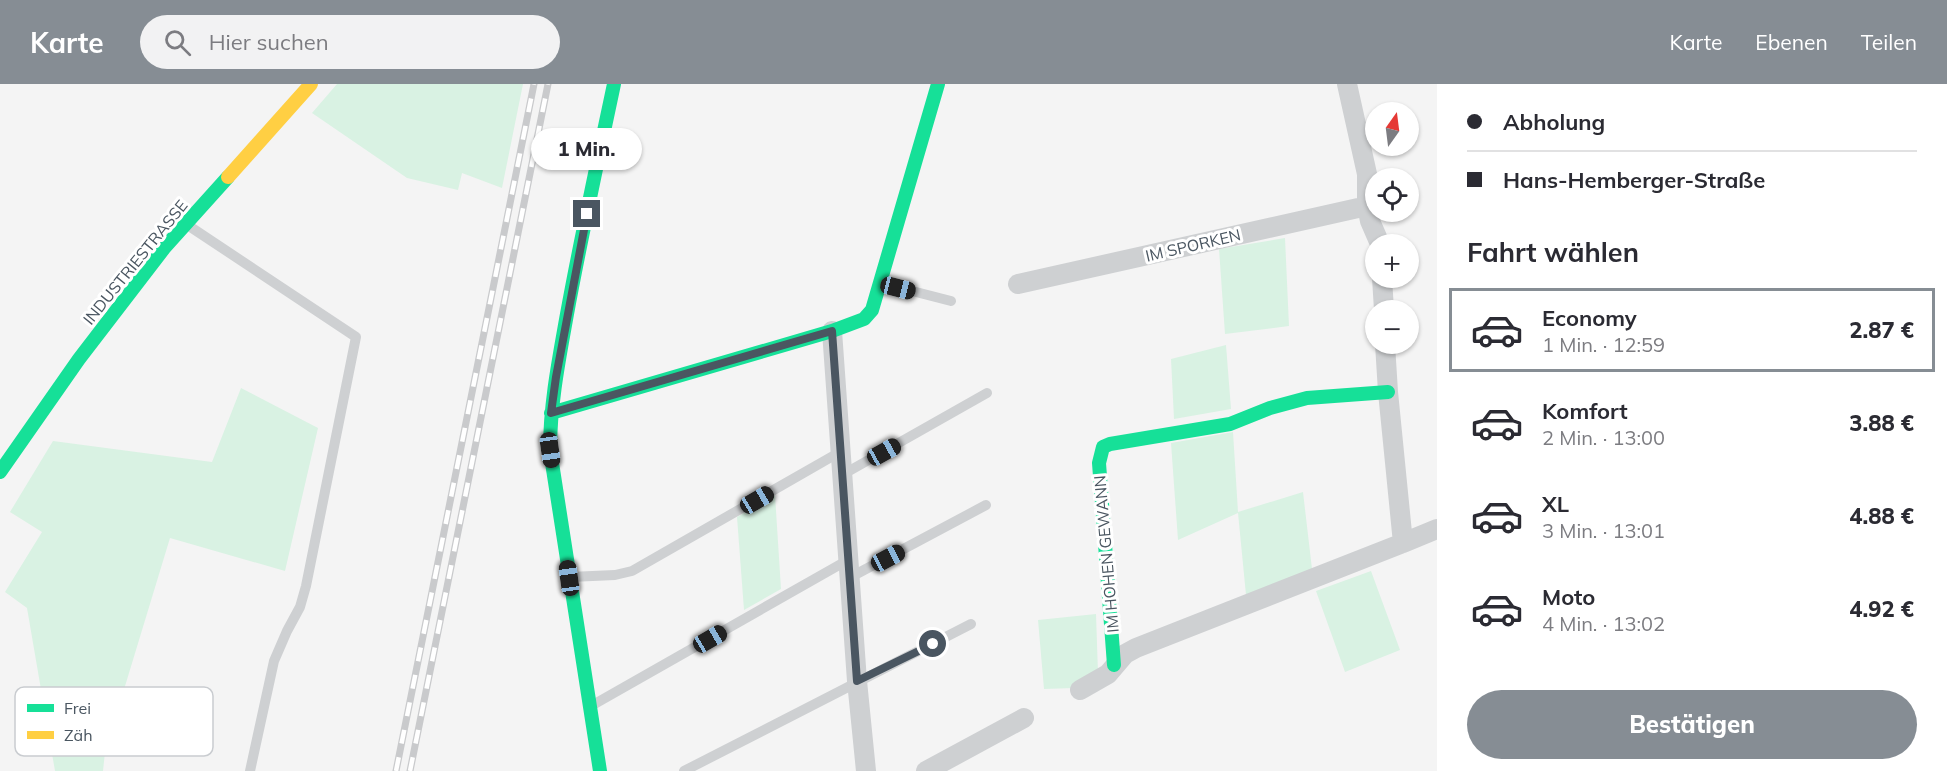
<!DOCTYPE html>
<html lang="de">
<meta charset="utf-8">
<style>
body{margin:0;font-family:Mulish,sans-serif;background:#f2f2f3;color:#2b2b33;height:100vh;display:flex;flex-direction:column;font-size:22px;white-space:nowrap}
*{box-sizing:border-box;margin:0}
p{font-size:20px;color:#7c7c81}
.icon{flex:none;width:33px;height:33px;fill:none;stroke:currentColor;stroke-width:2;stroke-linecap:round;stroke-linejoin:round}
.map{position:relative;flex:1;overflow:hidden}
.details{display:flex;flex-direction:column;background:#fff;width:510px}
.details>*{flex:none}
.banner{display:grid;align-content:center;height:132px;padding:0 30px;background:#fff}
.needle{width:39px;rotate:14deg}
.tools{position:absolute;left:1365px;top:18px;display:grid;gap:12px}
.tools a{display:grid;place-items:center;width:54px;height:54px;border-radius:50%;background:#fff;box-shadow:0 2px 4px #0004;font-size:30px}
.end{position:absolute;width:27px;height:27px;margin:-14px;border:8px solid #4a5661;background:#fff;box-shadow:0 0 0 3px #fff}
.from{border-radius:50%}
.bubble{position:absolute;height:42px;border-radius:21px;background:#fff;box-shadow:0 2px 4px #0004;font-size:20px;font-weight:800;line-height:42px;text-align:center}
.car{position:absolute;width:18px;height:36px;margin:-18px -9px;border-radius:8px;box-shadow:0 0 4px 2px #0007;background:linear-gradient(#222 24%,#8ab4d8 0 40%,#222 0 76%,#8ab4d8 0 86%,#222 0)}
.banner b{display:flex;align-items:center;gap:21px;height:57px;font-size:22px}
.banner b+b{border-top:2px solid #e1e1e2}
.banner i{width:15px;height:15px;background:#2b2b33}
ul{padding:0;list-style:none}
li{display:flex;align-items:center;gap:18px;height:84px;margin:0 12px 9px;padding:0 18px;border:3px solid transparent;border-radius:0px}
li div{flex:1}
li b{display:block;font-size:22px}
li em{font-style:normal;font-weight:800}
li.selected{border-color:#868d94}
li>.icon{width:54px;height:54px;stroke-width:1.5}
h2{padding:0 30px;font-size:27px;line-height:72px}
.primary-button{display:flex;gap:12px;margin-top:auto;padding:12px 30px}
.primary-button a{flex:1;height:69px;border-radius:36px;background:#868d94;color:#fff;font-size:24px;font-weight:800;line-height:69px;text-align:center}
header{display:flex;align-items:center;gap:36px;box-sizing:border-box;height:84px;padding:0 30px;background:#868d94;color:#fff}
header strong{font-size:28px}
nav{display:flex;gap:33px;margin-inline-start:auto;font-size:21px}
.search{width:420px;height:54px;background:#f2f2f3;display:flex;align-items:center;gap:15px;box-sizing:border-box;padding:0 21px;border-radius:33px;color:#7c7c81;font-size:22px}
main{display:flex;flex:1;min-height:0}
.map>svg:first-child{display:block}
</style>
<header>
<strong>Karte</strong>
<div class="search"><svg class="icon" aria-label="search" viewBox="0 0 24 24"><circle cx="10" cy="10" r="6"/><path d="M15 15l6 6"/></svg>Hier suchen</div>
<nav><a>Karte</a><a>Ebenen</a><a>Teilen</a></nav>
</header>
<main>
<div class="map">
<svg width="1437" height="687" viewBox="0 0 1437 687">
<rect width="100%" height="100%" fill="#f4f4f4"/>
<path fill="#d9f2e3" d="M 337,0 L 523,0 L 502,104 L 462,89 L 458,106 L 407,94 L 312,29 Z
M 1285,154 L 1289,242 L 1225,250 L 1219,165 Z
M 1226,261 L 1231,325 L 1174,335 L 1171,275 Z
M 241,304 L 318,344 L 285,487 L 170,454 L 105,668 L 103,687 L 55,687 L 27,524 L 5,508 L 42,448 L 10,428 L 53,357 L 212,378 Z
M 1233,348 L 1238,428 L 1303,408 L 1312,485 L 1246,511 L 1238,429 L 1178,456 L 1171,359 Z
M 775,411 L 781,505 L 744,526 L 737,433 Z
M 1371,487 L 1400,566 L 1345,588 L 1316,507 Z
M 1096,530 L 1098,589 L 1074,604 L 1044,605 L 1038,536 Z"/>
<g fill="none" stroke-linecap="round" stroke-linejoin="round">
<path stroke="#ced0d2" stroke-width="10" d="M 186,140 L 356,253 L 306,502 L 300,523 L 287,547 L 274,577 L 250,687
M 881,199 L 951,217
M 842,391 L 987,309
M 570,493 L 615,491 L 632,487 L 840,368
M 849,494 L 986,421
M 591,622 L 848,476
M 684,687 L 971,540"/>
<path stroke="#ced0d2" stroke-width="20" d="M 1347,0 L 1367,90 L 1367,122 L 1370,137 L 1380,160
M 1382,194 L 1384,226
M 1018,200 L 1367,122
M 832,247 L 857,597 L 866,687
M 1385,260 L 1388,308 L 1403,459 L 1437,445
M 1080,606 L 1108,590 L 1125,570 L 1136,564 L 1403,459
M 926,687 L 1024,634"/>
<path stroke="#16e098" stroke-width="14" d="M 551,329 L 832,247 L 864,235 L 872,226 L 938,0
M 0,388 L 79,275 L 165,163 L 228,93
M 1114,581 L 1099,379 L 1103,363 L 1110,360 L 1230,340 L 1270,324 L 1307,314 L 1388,308
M 600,687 L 550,366 C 550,320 559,275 567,230 C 581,153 598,76 614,0"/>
<path stroke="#ffcf43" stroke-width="14" d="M 228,93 L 311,0"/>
<g stroke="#c9cacc" stroke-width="7">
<path id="rail" d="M 396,687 L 534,0
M 410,687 L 548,0"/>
</g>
<use href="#rail" stroke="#fff" stroke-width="4.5" stroke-dasharray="14" stroke-linecap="butt"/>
</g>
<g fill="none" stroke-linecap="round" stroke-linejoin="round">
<path stroke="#4a5661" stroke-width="8" d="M 587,130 L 556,293 L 551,329 L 832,247 L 857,597 L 933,560"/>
</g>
<g text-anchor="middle" stroke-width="6" stroke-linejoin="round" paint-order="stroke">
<g font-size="16" fill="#4a5661" stroke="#fff">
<text transform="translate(1193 161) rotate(-13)" y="6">IM SPORKEN</text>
<text transform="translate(135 178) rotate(-51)" y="6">INDUSTRIESTRASSE</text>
<text transform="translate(1106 470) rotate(-95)" y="6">IM HOHEN GEWANN</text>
</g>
</g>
<rect x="15" y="603" width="198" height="69" rx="9" fill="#fff" stroke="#c9ccd0" stroke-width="1.5"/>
<rect x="27" y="620" width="27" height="8" fill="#16e098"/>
<rect x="27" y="647" width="27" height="8" fill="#ffcf43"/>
<g font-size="16" fill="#4a5661">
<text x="64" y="630">Frei</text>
<text x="64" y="657">Zäh</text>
</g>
</svg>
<div class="tools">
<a><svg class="needle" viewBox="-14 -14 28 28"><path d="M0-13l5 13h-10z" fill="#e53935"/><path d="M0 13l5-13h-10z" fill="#7c7c81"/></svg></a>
<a><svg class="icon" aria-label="locate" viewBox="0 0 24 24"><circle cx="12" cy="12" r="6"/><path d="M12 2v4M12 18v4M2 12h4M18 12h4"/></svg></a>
<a>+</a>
<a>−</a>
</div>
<i class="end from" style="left:933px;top:560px"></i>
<i class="end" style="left:587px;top:130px"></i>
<div class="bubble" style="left:531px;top:44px;width:111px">1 Min.</div>
<i class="car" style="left:898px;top:204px;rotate:104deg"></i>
<i class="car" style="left:550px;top:366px;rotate:172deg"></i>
<i class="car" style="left:884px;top:368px;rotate:61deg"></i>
<i class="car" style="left:757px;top:416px;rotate:60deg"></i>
<i class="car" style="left:888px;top:474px;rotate:62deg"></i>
<i class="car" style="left:569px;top:494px;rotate:352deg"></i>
<i class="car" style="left:710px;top:555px;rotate:60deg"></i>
</div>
<section class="details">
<div class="banner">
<b><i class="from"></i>Abholung</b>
<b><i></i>Hans-Hemberger-Straße</b>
</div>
<h2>Fahrt wählen</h2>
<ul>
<li class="selected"><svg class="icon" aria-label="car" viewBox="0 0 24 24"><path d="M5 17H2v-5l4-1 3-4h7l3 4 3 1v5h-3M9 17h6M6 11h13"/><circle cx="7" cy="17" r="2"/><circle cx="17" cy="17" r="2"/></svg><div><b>Economy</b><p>1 Min. · 12:59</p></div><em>2.87 €</em></li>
<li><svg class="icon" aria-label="car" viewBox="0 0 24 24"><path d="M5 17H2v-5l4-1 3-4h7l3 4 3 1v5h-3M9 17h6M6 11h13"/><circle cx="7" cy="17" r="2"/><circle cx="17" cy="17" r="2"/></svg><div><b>Komfort</b><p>2 Min. · 13:00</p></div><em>3.88 €</em></li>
<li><svg class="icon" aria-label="car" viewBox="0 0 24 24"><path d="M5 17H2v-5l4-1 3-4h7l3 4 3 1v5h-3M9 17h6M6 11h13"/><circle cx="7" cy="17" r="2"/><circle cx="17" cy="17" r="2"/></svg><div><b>XL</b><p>3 Min. · 13:01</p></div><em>4.88 €</em></li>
<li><svg class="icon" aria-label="car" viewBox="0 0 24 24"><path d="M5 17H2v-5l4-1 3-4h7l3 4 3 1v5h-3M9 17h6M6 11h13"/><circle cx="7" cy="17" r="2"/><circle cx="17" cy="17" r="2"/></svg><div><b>Moto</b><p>4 Min. · 13:02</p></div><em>4.92 €</em></li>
</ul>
<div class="primary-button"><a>Bestätigen</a></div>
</section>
</main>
